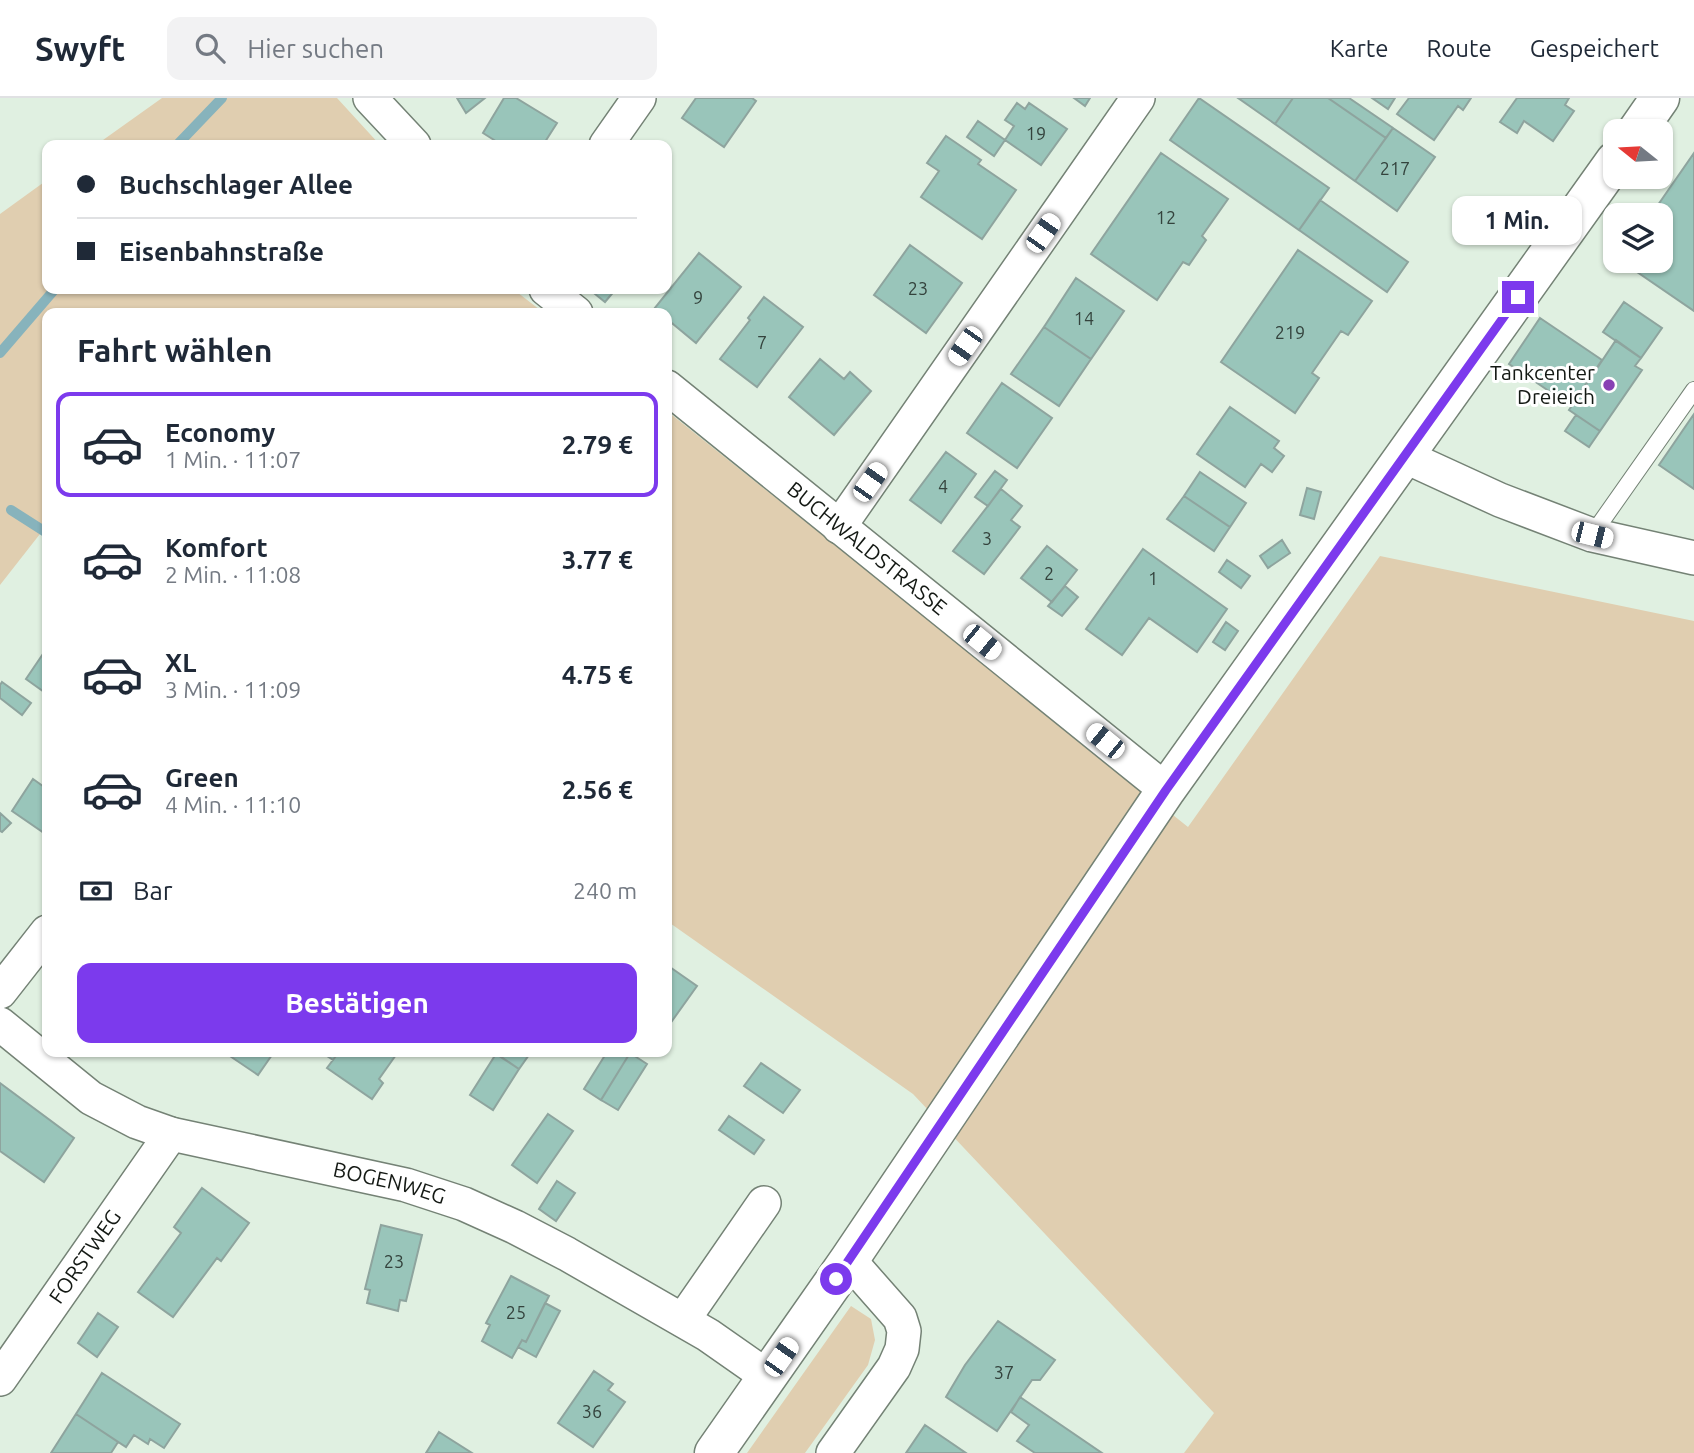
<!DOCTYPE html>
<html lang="de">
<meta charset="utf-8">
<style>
body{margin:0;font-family:Ubuntu,sans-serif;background:#f2f2f3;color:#1f2937;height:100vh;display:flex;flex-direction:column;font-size:26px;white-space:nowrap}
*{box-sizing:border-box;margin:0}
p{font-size:23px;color:#747a83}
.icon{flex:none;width:38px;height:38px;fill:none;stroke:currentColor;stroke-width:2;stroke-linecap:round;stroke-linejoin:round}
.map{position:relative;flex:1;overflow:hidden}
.sheet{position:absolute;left:42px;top:210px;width:630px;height:749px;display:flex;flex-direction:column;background:#fff;border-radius:14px;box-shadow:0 2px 5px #0004}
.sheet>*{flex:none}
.guide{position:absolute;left:42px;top:42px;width:630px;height:154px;border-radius:14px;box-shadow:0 2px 5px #0004;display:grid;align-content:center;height:154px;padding:0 35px;background:#fff}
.needle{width:46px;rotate:288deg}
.controls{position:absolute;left:1603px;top:21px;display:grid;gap:14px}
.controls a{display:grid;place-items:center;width:70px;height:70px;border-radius:14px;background:#fff;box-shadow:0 2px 5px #0004;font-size:35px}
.end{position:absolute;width:32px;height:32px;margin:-16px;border:9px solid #7c3aed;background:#fff;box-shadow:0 0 0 4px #fff}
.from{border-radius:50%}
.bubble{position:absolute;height:49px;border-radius:14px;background:#fff;box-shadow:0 2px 5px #0004;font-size:23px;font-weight:700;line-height:49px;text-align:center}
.car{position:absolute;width:21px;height:42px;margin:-21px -10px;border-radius:9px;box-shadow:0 0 5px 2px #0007;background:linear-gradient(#fff 24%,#345 0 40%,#fff 0 76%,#345 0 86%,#fff 0)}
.guide b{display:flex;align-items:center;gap:24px;height:66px;font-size:26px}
.guide b+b{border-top:2px solid #e0e1e3}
.guide i{width:18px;height:18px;background:#1f2937}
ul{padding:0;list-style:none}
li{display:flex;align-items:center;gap:21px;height:105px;margin:0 14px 10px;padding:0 21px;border:4px solid transparent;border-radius:14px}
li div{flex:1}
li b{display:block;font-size:26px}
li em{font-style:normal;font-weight:700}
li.active{border-color:#7c3aed}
li>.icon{width:63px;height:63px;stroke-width:1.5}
h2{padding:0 35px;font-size:32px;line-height:84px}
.pay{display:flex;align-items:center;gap:18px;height:77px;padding:0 35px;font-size:26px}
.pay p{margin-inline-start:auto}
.button{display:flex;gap:14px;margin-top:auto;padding:14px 35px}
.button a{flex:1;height:80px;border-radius:14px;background:#7c3aed;color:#fff;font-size:28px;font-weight:700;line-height:80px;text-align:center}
header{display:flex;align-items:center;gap:42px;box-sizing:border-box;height:98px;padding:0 35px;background:#fff;border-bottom:2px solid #e0e1e3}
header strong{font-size:33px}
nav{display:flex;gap:38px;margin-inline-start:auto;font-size:24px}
.search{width:490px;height:63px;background:#f2f2f3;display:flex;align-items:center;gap:18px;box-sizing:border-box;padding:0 24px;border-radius:14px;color:#747a83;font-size:26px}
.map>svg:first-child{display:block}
</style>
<header>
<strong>Swyft</strong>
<div class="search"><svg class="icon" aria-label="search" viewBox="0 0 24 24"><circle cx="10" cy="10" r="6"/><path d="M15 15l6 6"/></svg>Hier suchen</div>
<nav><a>Karte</a><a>Route</a><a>Gespeichert</a></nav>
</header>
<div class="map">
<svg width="1694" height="1355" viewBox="0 0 1694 1355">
<rect width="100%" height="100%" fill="#e0f0e1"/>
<path fill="#e0ceb0" d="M 162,0 L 337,0 L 380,47 L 96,47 Z
M 47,82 L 47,191 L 513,191 L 544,215 L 47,215 L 47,427 L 0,487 L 0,116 Z
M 667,313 L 1188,729 L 1380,458 L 1694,523 L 1694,1355 L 1184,1355 L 1214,1315 L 913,996 L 667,823 Z
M 851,1208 L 871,1221 L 875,1242 L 868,1267 L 805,1355 L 747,1355 Z"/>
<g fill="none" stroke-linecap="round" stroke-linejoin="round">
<path stroke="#87b3bc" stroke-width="10" d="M 177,47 L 222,0
M 0,255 L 55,191
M 11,412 L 47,435"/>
</g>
<path fill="#99c5ba" stroke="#8ea49e" stroke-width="2" d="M 457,0 L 485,0 L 466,15 Z
M 504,0 L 516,0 L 557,25 L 543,47 L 502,47 L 483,35 Z
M 696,0 L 752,0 L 756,3 L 724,49 L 682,20 Z
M 1074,0 L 1090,0 L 1085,8 Z
M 1199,0 L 1329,90 L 1299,132 L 1170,42 Z
M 1238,0 L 1293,0 L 1275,26 Z
M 1293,0 L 1328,0 L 1386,40 L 1355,83 L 1275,26 Z
M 1328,0 L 1349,0 L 1393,30 L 1386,40 Z
M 1372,0 L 1395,0 L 1388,11 Z
M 1409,0 L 1471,0 L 1463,12 L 1458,8 L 1434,42 L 1397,16 Z
M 1517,0 L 1569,0 L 1565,7 L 1574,13 L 1553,43 L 1524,23 L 1517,35 L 1500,24 Z
M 1017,5 L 1025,11 L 1029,5 L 1067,31 L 1041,67 L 1005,42 L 1014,28 L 1005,22 Z
M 978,23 L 1005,42 L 994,58 L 967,39 Z
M 1393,30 L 1435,59 L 1397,113 L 1355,83 Z
M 946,38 L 981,62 L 978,66 L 1016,92 L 982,141 L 921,99 L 939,73 L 927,65 Z
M 1161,55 L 1228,101 L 1202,138 L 1206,142 L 1189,167 L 1183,164 L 1157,202 L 1091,156 Z
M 1694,55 L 1694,213 L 1621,163 L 1661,163 L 1661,117 L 1651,117 Z
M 1320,102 L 1408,164 L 1387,194 L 1299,132 Z
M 910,147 L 962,185 L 926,235 L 874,197 Z
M 1298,152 L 1372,203 L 1348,237 L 1341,233 L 1312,275 L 1319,280 L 1295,315 L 1221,264 Z
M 699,155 L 741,189 L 696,245 L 667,221 L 667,215 L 660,215 L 654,211 Z
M 1076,180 L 1124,213 L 1091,261 L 1044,229 Z
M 589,191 L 616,191 L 605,204 Z
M 764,199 L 803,229 L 757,289 L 720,261 L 750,222 L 748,220 Z
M 1624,204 L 1662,230 L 1641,260 L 1603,234 Z
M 1540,220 L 1602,262 L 1571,308 L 1509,266 Z
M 1044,229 L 1091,261 L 1059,308 L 1011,276 Z
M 1616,242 L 1641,260 L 1635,268 L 1642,272 L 1600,333 L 1569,312 Z
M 820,261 L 844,281 L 850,274 L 871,293 L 834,337 L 789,299 Z
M 1002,285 L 1052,320 L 1017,370 L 967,335 Z
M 1230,309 L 1279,343 L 1274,350 L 1284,358 L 1272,374 L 1261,366 L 1245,389 L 1197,356 Z
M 1694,316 L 1694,391 L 1659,367 Z
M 1576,317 L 1600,333 L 1589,349 L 1565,333 Z
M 946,354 L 976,376 L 941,425 L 910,402 Z
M 995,373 L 1007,382 L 988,408 L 975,399 Z
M 1200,374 L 1246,405 L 1230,429 L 1184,398 Z
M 1307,390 L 1321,394 L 1314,421 L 1300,417 Z
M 1001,391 L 1022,408 L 1011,422 L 1020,429 L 984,476 L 953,453 Z
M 1184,398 L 1230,429 L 1214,453 L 1167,421 Z
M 1282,442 L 1290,455 L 1268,470 L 1260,458 Z
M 1047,448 L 1077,472 L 1052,504 L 1021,480 Z
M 1143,451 L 1227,511 L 1197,554 L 1149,520 L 1122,557 L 1086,531 Z
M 1227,462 L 1250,478 L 1241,490 L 1219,474 Z
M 1065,488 L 1078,499 L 1062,518 L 1048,508 Z
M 1226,524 L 1238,533 L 1225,552 L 1213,544 Z
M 47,550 L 47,596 L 26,581 Z
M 2,584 L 31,605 L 22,617 L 0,600 L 0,587 Z
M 33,681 L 47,691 L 47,737 L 12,713 Z
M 0,715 L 11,725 L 2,734 L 0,733 Z
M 667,867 L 697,888 L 667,930 Z
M 224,954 L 274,954 L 258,977 Z
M 321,954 L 339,954 L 333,962 Z
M 339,954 L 398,954 L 379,981 L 383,985 L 372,1001 L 327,970 Z
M 494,954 L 531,954 L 519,971 Z
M 607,954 L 630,955 L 601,1002 L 584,991 Z
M 630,955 L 647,966 L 618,1012 L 601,1002 Z
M 496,956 L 519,971 L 493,1012 L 470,997 Z
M 761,965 L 800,992 L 783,1015 L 744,988 Z
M 0,985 L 74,1040 L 44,1084 L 0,1053 Z
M 548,1016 L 573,1033 L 537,1085 L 512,1067 Z
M 729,1018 L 764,1042 L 754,1056 L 719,1032 Z
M 557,1083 L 575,1095 L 556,1123 L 539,1111 Z
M 202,1090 L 249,1125 L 221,1163 L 217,1160 L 173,1219 L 138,1194 L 181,1135 L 174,1129 Z
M 381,1127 L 422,1137 L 406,1203 L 400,1202 L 398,1213 L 367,1205 L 370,1192 L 365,1191 Z
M 511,1178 L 549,1198 L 526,1244 L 522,1242 L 512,1260 L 482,1243 L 490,1227 L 486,1225 Z
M 545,1205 L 560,1213 L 536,1259 L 518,1249 L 522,1242 L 526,1244 Z
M 98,1215 L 118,1229 L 97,1259 L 78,1245 Z
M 998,1223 L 1055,1262 L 1040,1282 L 1032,1282 L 997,1333 L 946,1299 L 965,1267 Z
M 594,1273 L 613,1286 L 608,1292 L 625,1304 L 593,1349 L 558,1325 Z
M 102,1275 L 180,1326 L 164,1350 L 150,1341 L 148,1346 L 134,1337 L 126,1349 L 76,1316 Z
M 1020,1299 L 1102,1355 L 1035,1355 L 1017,1343 L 1029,1327 L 1011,1314 Z
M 76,1316 L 118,1344 L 111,1355 L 51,1355 Z
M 925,1327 L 966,1355 L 906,1355 Z
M 439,1334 L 472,1355 L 426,1355 Z"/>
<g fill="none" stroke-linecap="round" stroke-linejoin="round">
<g stroke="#748275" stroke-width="18">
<path id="service" d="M 1592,437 L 1694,292"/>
</g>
<g stroke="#748275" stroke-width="36">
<g id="minor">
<path d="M 370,0 L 414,47"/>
<path d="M 606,47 L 639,0"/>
<path d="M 546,191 L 576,215"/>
<path id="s1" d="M 667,289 L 1166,692"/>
<path d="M 1404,358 L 1500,402 L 1592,437 L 1694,460"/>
<path d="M 839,429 L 1138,0"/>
<path d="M 0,894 L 47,834"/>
<path id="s2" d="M 0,926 L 91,1000 L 137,1024 L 171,1036 L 406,1087 L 464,1106 L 515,1129 L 567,1156 L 708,1237 L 768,1279"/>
<path d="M 683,1222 L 764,1105"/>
<path id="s3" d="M 0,1281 L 171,1036"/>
<path d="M 833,1355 L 894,1269 L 902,1251 L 904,1233 L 900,1220 L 849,1162"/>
</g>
</g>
<g stroke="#748275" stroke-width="41">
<path id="secondary" d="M 1637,33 L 1660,0
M 714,1355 L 849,1162 L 1166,692 L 1615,63"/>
</g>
<use href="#service" stroke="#fff" stroke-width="16"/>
<use href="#minor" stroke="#fff" stroke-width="33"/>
<use href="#secondary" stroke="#fff" stroke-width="38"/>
</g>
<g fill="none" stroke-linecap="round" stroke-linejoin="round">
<path stroke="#7c3aed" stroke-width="9" d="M 836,1181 L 1166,692 L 1518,199"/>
</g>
<circle fill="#8841b4" stroke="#fff" stroke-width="2.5" cx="1609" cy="287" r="7"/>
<g text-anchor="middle" stroke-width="6" stroke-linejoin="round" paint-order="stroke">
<g font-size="18" fill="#34433d">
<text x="1036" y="42">19</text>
<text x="1395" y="77">217</text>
<text x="1166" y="126">12</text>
<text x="918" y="197">23</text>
<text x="698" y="206">9</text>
<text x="1084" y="227">14</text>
<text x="1290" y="241">219</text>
<text x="762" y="251">7</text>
<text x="943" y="395">4</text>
<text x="987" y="447">3</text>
<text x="1049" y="482">2</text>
<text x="1153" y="487">1</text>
<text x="394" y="1170">23</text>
<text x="516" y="1221">25</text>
<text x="1004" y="1281">37</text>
<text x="592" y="1320">36</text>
</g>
<g font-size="21" fill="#131813" stroke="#fff" text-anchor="end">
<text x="1595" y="282">Tankcenter<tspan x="1595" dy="24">Dreieich</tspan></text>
</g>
<g font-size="21" fill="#131813" stroke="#fff">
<text dy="7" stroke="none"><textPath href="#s1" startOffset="257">BUCHWALDSTRASSE</textPath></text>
<text dy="7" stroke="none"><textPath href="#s2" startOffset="429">BOGENWEG</textPath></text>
<text dy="7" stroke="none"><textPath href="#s3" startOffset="149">FORSTWEG</textPath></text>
</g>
</g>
</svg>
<div class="controls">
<a><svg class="needle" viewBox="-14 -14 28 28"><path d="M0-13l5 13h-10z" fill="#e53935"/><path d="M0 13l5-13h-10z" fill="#747a83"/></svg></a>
<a><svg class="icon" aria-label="layers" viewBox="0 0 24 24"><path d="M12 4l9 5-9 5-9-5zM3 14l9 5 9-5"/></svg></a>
</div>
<i class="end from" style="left:836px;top:1181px"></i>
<i class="end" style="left:1518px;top:199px"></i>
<div class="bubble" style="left:1452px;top:98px;width:130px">1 Min.</div>
<i class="car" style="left:1043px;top:135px;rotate:35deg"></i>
<i class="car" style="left:965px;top:248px;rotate:215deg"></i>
<i class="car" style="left:870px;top:384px;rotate:35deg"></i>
<i class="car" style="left:1592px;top:437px;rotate:104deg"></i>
<i class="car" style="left:982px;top:544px;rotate:129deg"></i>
<i class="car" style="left:1105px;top:643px;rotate:309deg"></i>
<i class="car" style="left:781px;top:1259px;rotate:35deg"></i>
<div class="guide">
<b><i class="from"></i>Buchschlager Allee</b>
<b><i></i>Eisenbahnstraße</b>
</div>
<section class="sheet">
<h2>Fahrt wählen</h2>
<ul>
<li class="active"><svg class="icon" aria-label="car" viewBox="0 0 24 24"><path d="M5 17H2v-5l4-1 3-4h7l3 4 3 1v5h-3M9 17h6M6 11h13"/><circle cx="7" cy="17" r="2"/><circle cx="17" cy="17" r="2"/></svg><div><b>Economy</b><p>1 Min. · 11:07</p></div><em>2.79 €</em></li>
<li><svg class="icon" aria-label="car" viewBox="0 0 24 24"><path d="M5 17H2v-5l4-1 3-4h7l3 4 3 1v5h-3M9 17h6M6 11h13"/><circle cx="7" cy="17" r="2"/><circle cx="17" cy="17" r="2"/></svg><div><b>Komfort</b><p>2 Min. · 11:08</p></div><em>3.77 €</em></li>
<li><svg class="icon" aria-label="car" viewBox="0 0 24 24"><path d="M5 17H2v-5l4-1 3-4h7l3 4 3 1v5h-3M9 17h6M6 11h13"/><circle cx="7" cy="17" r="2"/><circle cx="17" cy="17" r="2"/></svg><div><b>XL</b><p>3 Min. · 11:09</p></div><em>4.75 €</em></li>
<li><svg class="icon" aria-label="car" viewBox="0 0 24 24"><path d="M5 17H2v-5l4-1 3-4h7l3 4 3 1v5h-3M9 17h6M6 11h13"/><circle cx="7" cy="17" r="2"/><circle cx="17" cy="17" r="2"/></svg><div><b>Green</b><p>4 Min. · 11:10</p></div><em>2.56 €</em></li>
</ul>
<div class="pay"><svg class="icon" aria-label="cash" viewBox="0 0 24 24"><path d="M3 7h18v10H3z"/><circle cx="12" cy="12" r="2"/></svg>Bar<p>240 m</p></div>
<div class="button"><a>Bestätigen</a></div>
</section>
</div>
